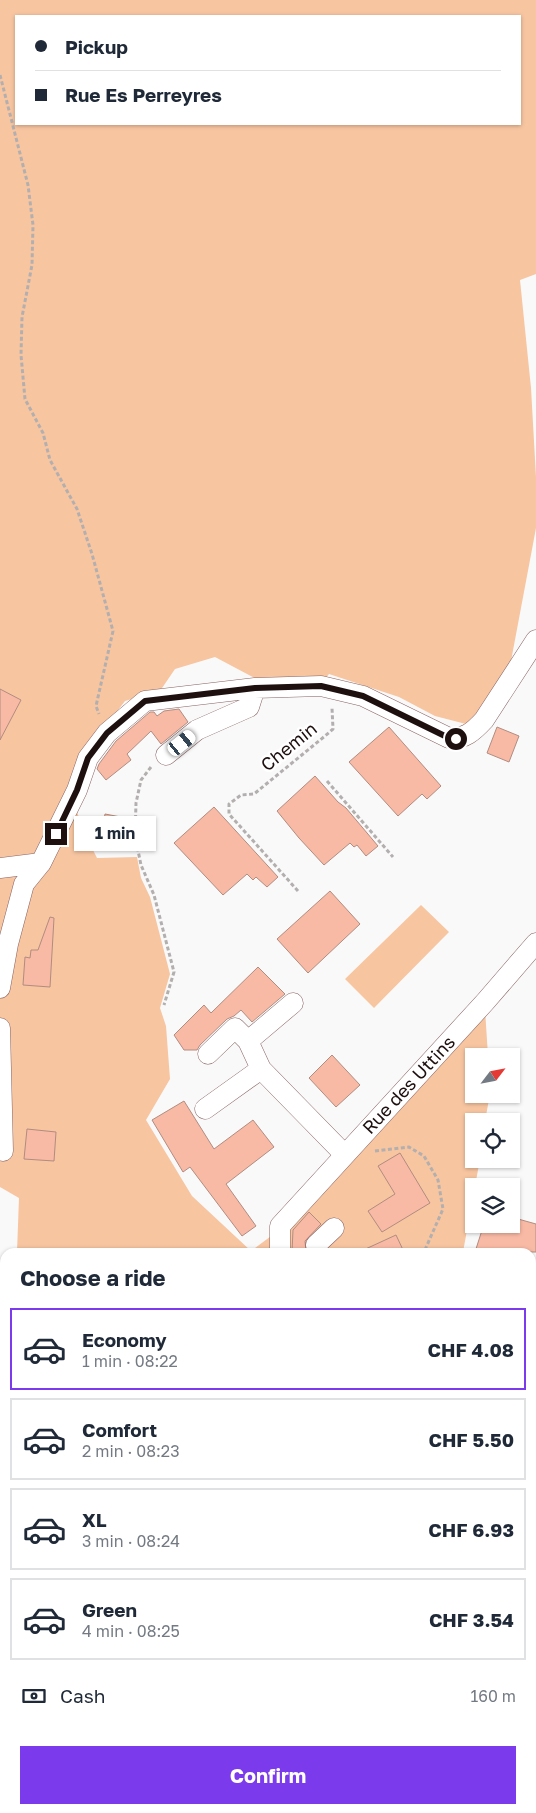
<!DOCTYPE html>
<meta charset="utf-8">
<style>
body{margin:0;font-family:"Golos Text",sans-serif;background:#f2f2f3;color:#1f2937;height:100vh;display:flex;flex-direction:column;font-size:19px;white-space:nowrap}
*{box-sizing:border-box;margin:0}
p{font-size:16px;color:#747a83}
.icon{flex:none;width:28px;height:28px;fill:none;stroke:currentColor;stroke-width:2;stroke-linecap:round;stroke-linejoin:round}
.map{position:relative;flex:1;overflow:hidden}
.drawer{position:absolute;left:0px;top:1248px;width:536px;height:566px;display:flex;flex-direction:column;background:#fff;border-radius:15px 15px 0 0;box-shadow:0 1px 4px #0004}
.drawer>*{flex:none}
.top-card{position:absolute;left:15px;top:15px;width:506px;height:110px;border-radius:0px;box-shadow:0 1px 4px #0004;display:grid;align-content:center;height:110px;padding:0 20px;background:#fff}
.needle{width:32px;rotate:58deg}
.controls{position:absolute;left:465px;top:1048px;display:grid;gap:10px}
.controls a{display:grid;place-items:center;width:55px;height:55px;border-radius:0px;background:#fff;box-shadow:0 1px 4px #0004;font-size:25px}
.end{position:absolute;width:22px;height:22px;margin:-11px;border:6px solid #1f1010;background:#fff;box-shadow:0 0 0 2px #fff}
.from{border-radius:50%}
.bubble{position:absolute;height:35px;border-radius:0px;background:#fff;box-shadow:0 1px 4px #0004;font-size:16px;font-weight:700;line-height:35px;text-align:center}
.car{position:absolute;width:15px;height:30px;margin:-15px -8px;border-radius:6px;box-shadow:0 0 4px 1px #0007;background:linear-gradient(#fff 24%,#345 0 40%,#fff 0 76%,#345 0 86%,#fff 0)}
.top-card b{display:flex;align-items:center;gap:18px;height:48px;font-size:19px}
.top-card b+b{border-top:1px solid #e0e1e3}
.top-card i{width:12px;height:12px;background:#1f2937}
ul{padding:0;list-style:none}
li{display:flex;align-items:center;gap:15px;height:82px;margin:0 10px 8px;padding:0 10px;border:2px solid #e0e1e3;border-radius:0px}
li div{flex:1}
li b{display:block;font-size:19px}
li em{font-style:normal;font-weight:700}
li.selected{border-color:#7c3aed}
li>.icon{width:45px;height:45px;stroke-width:1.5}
h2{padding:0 20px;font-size:22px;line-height:60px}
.pay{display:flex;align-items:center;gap:12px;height:55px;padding:0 20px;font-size:19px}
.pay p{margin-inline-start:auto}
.action{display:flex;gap:10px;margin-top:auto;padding:10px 20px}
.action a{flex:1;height:58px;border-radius:0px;background:#7c3aed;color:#fff;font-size:20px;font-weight:700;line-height:58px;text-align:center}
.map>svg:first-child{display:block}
</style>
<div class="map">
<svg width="536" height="1813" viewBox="0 0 536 1813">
<rect width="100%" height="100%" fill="#f9f9f9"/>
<path fill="#f7c5a0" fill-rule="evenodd" d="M 0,0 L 536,0 L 536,274 L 520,280 L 531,388 L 536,477 L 536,528 L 511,661 L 479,714 L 466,724 L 435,716 L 399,697 L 329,674 L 321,684 L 262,682 L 215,657 L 175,669 L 160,691 L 125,701 L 95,740 L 69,792 L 88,840 L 97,858 L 137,857 L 141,878 L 150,897 L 170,974 L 160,1008 L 166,1026 L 170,1079 L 146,1120 L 192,1196 L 251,1251 L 286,1225 L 485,1009 L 488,1056 L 474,1056 L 474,1094 L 490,1094 L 485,1121 L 474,1121 L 474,1159 L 480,1159 L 463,1252 L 17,1252 L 19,1198 L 0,1187 ZM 16,16 L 520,16 L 520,124 L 16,124 Z
M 421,905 L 449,932 L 374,1008 L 345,979 Z"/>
<path fill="#f9baa5" stroke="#b18c80" d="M 0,689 L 21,700 L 0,740 Z
M 179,709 L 188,722 L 161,744 L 151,731 L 127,754 L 131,760 L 106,780 L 97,769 L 99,764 L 116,741 L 150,712 L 154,712 L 157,716 L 164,711 Z
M 389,727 L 441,786 L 427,799 L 422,794 L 398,816 L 349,762 Z
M 497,727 L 519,736 L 509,762 L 487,753 Z
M 315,776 L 338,802 L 346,808 L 378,846 L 366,856 L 357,845 L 354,847 L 350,843 L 324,865 L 299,838 L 277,811 Z
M 214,807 L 278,877 L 267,887 L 256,877 L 253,880 L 247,874 L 223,895 L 174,843 Z
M 105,814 L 126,818 L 121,836 L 102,831 Z
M 330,891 L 360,924 L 308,973 L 277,939 Z
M 50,917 L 54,918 L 50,987 L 23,985 L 25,957 L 30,958 L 31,950 L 38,950 Z
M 258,967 L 285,994 L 252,1022 L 241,1010 L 234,1016 L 227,1019 L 200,1045 L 197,1050 L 184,1050 L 174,1035 L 204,1005 L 211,1013 Z
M 332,1055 L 360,1085 L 336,1107 L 309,1078 Z
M 184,1101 L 214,1149 L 253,1120 L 274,1147 L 226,1184 L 256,1226 L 242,1236 L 190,1167 L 183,1172 L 152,1120 Z
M 27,1129 L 56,1132 L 54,1161 L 24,1159 Z
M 400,1153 L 430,1203 L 382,1232 L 368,1211 L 395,1194 L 378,1166 Z
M 309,1212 L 321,1224 L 305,1241 L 306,1252 L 292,1252 L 293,1230 Z
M 511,1217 L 536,1224 L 536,1252 L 475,1252 L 484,1224 L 511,1224 Z
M 396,1235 L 404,1252 L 359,1252 Z"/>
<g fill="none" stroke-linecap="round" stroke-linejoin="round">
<g stroke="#896363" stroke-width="21">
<path id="minor" d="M 166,755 L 197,730 L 249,707 L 255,688
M 0,868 L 41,863 L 77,790 L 88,758 L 107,733 L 145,701 L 255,688 L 321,686 L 363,696 L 449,738 C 464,740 474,731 484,720 L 536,640
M 0,988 L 8,944 L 24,884 L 41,863
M 293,1003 L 248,1041 L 261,1069 L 345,1155
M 0,1028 L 3,1151
M 208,1054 L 235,1028 L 248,1041
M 205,1109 L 261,1069
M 280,1252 L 280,1226 L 485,1002 L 536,943
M 318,1252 L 316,1245 L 334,1228
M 217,1813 L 219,1809"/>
</g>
<path stroke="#b4afaf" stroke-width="3" stroke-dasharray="4 2.5" stroke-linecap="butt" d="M 0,75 L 28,185 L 33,225 L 32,265 L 22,317 L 21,355 L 25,399 L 43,433 L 50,460 L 77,509 L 92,554 L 113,631 L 96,706 L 99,714
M 151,767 L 141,780 L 136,803 L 135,836 L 141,865 L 154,895 L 174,972 L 164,1005
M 327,781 L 393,857
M 298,891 L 229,814 L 229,804 L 241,795 L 254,794 L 325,736 L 333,729 L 332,708
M 375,1151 L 409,1147 L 424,1156 L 438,1180 L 443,1209 L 424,1252"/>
<use href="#minor" stroke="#fff" stroke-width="20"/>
</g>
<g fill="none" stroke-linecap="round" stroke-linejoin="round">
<path stroke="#1f1010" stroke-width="6" d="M 56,834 L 77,790 L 88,758 L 107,733 L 145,701 L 255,688 L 321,686 L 363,696 L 449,738 L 456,739"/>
</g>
<g text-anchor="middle" stroke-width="5" stroke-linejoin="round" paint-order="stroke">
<g font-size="18" fill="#1f1010" stroke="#fff">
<text transform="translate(289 747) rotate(-39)" y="6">Chemin</text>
<text transform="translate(409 1085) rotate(-47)" y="6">Rue des Uttins</text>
</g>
</g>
</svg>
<div class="controls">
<a><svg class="needle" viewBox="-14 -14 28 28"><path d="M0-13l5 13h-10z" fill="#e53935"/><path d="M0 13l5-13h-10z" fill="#747a83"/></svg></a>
<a><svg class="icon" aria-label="locate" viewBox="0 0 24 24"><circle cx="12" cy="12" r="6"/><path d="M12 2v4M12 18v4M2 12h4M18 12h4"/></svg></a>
<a><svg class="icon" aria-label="layers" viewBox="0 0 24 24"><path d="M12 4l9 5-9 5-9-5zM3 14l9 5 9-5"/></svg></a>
</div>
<i class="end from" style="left:456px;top:739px"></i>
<i class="end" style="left:56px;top:834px"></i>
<div class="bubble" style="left:74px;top:816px;width:82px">1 min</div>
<i class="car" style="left:182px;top:743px;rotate:51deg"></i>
<div class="top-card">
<b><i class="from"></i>Pickup</b>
<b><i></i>Rue Es Perreyres</b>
</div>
<section class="drawer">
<h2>Choose a ride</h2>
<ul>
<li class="selected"><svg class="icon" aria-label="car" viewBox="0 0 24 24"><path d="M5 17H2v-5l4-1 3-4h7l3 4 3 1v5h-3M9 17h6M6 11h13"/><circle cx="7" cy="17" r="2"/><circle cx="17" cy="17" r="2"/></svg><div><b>Economy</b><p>1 min · 08:22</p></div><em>CHF 4.08</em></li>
<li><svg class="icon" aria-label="car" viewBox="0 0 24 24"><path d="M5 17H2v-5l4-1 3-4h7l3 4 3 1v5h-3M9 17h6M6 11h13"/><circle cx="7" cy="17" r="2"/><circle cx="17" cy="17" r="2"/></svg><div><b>Comfort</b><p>2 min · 08:23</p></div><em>CHF 5.50</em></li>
<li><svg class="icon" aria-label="car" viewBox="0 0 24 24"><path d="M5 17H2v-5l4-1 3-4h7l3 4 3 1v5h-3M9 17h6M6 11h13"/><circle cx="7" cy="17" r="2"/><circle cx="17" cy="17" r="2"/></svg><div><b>XL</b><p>3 min · 08:24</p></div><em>CHF 6.93</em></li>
<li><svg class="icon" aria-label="car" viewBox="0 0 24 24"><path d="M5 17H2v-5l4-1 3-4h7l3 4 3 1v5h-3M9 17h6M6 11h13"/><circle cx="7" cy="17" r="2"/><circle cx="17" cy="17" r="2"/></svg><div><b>Green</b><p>4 min · 08:25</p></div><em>CHF 3.54</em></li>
</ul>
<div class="pay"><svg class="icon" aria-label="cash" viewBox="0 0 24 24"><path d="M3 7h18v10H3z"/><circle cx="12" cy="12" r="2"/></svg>Cash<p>160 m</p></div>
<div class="action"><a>Confirm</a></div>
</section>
</div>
